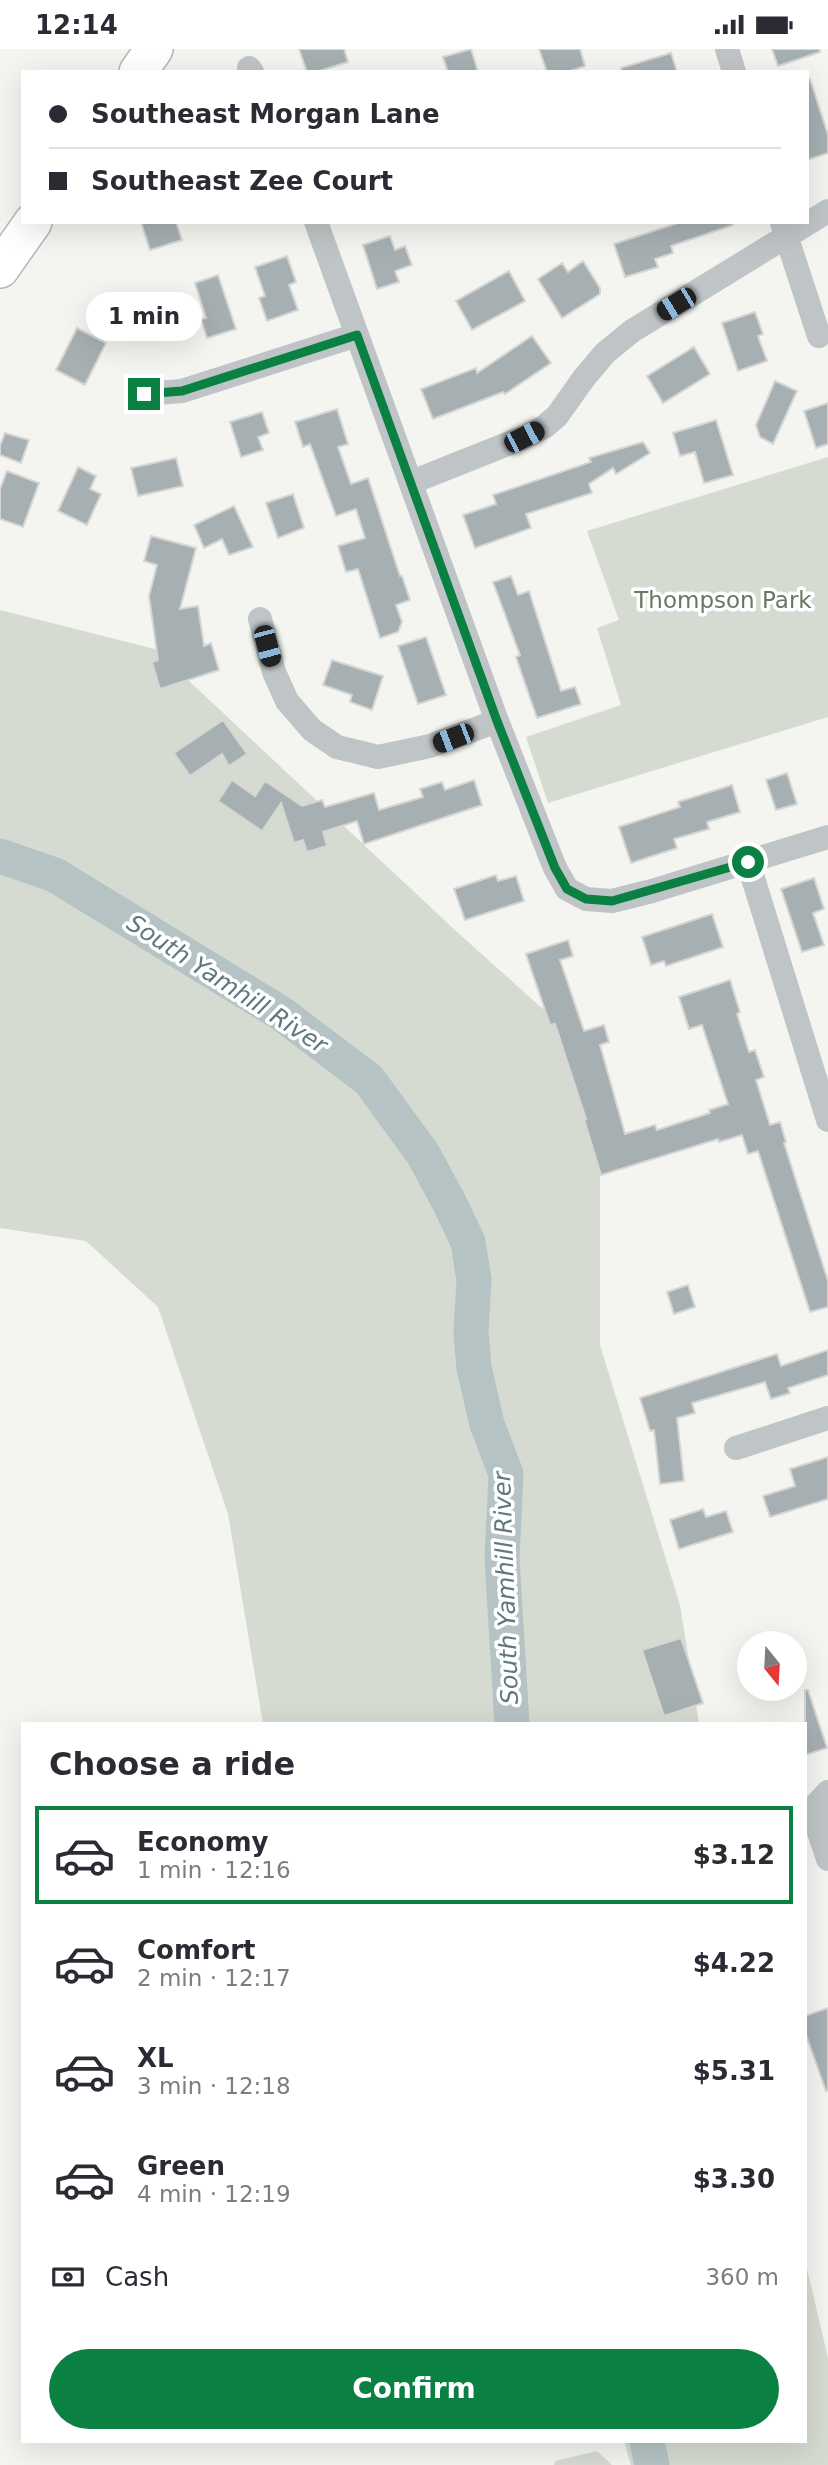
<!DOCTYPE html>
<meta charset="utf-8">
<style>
body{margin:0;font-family:"DejaVu Sans",sans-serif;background:#f2f2f3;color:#2b2b33;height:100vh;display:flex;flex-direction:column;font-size:26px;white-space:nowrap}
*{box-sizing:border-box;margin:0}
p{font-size:23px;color:#7c7c81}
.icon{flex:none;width:38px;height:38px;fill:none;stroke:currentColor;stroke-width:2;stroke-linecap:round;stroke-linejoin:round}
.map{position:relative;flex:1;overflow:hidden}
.side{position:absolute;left:21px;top:1673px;width:786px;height:721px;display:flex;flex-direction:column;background:#fff;border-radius:0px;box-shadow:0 7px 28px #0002}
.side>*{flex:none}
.guide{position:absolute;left:21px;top:21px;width:788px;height:154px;border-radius:0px;box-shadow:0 7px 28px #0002;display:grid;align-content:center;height:154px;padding:0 28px;background:#fff}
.needle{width:46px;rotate:162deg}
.fabs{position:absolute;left:737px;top:1582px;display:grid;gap:14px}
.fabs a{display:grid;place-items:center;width:70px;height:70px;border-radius:50%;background:#fff;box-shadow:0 7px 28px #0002;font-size:35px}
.end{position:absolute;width:32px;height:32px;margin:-16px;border:9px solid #0b8043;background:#fff;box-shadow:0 0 0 4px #fff}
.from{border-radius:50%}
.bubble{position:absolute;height:49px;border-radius:24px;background:#fff;box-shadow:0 7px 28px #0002;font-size:23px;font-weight:700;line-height:49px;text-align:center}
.car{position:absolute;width:21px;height:42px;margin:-21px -10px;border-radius:9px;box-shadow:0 0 5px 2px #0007;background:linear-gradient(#222 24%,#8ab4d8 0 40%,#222 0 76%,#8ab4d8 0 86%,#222 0)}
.guide b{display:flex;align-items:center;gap:24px;height:66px;font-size:26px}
.guide b+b{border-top:2px solid #e1e1e2}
.guide i{width:18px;height:18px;background:#2b2b33}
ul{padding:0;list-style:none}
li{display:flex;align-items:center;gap:21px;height:98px;margin:0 14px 10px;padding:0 14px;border:4px solid transparent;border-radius:0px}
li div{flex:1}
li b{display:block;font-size:26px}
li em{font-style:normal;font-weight:700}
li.on{border-color:#0b8043}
li>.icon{width:63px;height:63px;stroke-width:1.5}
h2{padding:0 28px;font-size:32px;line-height:84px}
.pay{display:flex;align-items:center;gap:18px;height:77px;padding:0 28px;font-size:26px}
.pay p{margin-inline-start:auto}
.action{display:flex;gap:14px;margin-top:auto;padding:14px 28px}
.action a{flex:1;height:80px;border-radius:42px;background:#0b8043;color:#fff;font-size:28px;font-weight:700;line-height:80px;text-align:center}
.status{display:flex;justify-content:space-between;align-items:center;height:49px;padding:0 35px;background:#fff;direction:ltr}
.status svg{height:19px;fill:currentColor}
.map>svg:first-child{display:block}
</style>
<div class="status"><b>12:14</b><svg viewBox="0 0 49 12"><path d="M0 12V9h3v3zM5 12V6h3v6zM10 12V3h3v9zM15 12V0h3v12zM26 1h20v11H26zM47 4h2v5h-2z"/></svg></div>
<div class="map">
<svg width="828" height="2416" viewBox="0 0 828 2416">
<rect width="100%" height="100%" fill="#f4f4f0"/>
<path fill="#d6dbd1" d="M 828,408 L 828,668 L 548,754 L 526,688 L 621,656 L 597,579 L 619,571 L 587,482 Z
M 0,561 L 155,600 L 457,883 L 600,1011 L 600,1296 L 680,1556 L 699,1675 L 263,1675 L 228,1465 L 158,1258 L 86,1192 L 0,1179 Z
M 805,2211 L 828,2309 L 828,2416 L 631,2416 L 624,2392 L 805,2392 Z
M 597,2402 L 612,2416 L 554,2416 L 555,2412 Z"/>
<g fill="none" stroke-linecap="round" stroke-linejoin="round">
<path stroke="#b5c3c5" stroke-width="35" d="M 0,807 L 55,826 L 282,965 L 369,1031 L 423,1105 L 450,1155 L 468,1193 L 474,1231 L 471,1283 L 474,1319 L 487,1375 L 506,1425 L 502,1510 L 512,1675
M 647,2392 L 652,2416"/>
</g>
<path fill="#a6afb2" stroke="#d5d5d3" stroke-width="2" d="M 299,0 L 344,0 L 348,13 L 316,23 L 307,23 Z
M 471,0 L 478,23 L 448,23 L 443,8 Z
M 539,0 L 580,0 L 585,17 L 567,23 L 547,23 Z
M 772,0 L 819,0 L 820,3 L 778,17 Z
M 671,4 L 677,23 L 622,23 L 621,19 Z
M 810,30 L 828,86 L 828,104 L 807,111 L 807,31 Z
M 141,173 L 176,173 L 182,191 L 150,201 Z
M 681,173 L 733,173 L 733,176 L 671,197 L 673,204 L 655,210 L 658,218 L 625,228 L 614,195 Z
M 390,187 L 395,201 L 405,197 L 412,216 L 395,222 L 399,233 L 377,240 L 363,196 Z
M 287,207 L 296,233 L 289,236 L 298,261 L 267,272 L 259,249 L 265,247 L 255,218 Z
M 583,212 L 600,239 L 600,245 L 562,269 L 538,230 L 562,214 L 568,223 Z
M 509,222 L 525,252 L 472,281 L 456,252 Z
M 218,226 L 236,280 L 207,289 L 201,270 L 206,269 L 195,234 Z
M 163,251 L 166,279 L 121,283 L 119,255 Z
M 755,263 L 763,285 L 758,287 L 767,312 L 738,322 L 722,274 Z
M 77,279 L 106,294 L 85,336 L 56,321 Z
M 532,287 L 551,314 L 505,345 L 503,343 L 433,370 L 421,340 L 476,319 L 477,324 Z
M 694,298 L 710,325 L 663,354 L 647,327 Z
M 775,332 L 797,342 L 773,395 L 760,388 L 756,376 Z
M 828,354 L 828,395 L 816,399 L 804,362 Z
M 337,360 L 348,395 L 338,398 L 351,435 L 368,429 L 400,527 L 402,527 L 410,551 L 396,556 L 402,573 L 398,583 L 380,589 L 358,520 L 346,523 L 338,497 L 365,489 L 356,460 L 336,467 L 310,395 L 303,398 L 295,373 Z
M 262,363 L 269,384 L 258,388 L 263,401 L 241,408 L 230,373 Z
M 716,371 L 733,426 L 704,434 L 695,403 L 680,407 L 673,384 Z
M 5,384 L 29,391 L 21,414 L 0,406 L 0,397 Z
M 643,393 L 650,404 L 616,425 L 613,419 L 589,435 L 592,444 L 526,465 L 531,479 L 475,499 L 463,466 L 496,455 L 493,446 L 591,413 L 589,409 Z
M 176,409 L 183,437 L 138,447 L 131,419 Z
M 78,418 L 96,427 L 90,440 L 101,445 L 87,476 L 58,462 Z
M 7,422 L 39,434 L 23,478 L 0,470 L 0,440 Z
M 293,445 L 304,479 L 278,489 L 266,454 Z
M 234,457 L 253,498 L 229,506 L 222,490 L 204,499 L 194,476 Z
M 151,487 L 196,499 L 180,560 L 198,557 L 204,597 L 211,594 L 219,621 L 160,640 L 152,613 L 158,611 L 149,547 L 157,516 L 144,512 Z
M 511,527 L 518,546 L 529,542 L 561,642 L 575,638 L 581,655 L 537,669 L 516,608 L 520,606 L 493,533 Z
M 426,588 L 446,646 L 418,655 L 398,597 Z
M 332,611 L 383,627 L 372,661 L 350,653 L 352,646 L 323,636 Z
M 223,671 L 247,705 L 229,717 L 222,705 L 190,727 L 174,704 Z
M 787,724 L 797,755 L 776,761 L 766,731 Z
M 232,731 L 255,747 L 265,732 L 302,757 L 322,751 L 325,758 L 374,744 L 379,761 L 423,748 L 420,740 L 442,733 L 445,741 L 474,731 L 482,756 L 364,795 L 357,772 L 323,783 L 327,797 L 307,803 L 303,791 L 294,794 L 281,754 L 262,782 L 218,752 Z
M 732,736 L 740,763 L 707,773 L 709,780 L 674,790 L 677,799 L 631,814 L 619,778 L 680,758 L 678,753 Z
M 496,826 L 498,832 L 516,827 L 524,852 L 465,871 L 454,840 Z
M 814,829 L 824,860 L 813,864 L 824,896 L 802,903 L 781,840 Z
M 712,865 L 723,898 L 666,917 L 664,912 L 651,916 L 642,888 Z
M 568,891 L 573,907 L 560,911 L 584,982 L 604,976 L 609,993 L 600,996 L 625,1085 L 655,1076 L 657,1081 L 710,1064 L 709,1061 L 728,1055 L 702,976 L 689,980 L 679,948 L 730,931 L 740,963 L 737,965 L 749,1003 L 755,1001 L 764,1028 L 756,1031 L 770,1076 L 780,1073 L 786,1093 L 784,1094 L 828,1232 L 828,1258 L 810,1263 L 758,1102 L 748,1105 L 742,1086 L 719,1093 L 718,1090 L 601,1126 L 584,1070 L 586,1070 L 555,975 L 550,976 L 526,905 Z
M 688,1236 L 695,1258 L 674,1265 L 667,1243 Z
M 828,1301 L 828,1326 L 788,1339 L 790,1344 L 771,1350 L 765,1333 L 692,1354 L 695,1364 L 677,1369 L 684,1432 L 660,1435 L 654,1381 L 650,1382 L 640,1349 L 777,1305 L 781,1317 Z
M 828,1408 L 828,1450 L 770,1468 L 763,1447 L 795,1437 L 790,1420 Z
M 703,1460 L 706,1468 L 726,1462 L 733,1483 L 679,1500 L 670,1471 Z
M 681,1589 L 703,1654 L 664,1667 L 642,1601 Z
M 805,1641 L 808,1641 L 827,1699 L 805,1706 Z
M 828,1959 L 828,2041 L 826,2042 L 805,1983 L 805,1967 Z"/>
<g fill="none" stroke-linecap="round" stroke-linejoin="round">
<g stroke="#b2b6b8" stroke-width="40">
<path id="highway" d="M 138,23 L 154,0
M 0,220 L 33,173"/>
</g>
<path stroke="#bfc4c6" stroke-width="24" d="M 727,0 L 734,23
M 249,19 L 252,23
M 316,173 L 497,672 L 555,819 L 567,840 L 586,850 L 612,852 L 652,842 L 828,788
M 782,174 L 819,287
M 144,345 L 182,342 L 357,286
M 412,433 L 525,388 L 544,378 L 557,367 L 584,329 L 605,304 L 632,282 L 828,162
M 260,570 L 274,623 L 287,652 L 312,681 L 337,698 L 378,708 L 430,697 L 497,672
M 748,813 L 828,1071
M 736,1399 L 828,1369
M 828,1743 L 816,1756 L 817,1777 L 828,1810"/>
<use href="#highway" stroke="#fff" stroke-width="37"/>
</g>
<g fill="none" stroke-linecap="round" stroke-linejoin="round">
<path stroke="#0b8043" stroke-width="9" d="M 144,345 L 182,342 L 357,286 L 497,672 L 555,819 L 567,840 L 586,850 L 612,852 L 748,813"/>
</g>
<g text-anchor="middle" stroke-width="7" stroke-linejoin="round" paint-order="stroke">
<g font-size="23" fill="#697862" stroke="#fff">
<text x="723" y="559">Thompson Park</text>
</g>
<g font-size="24" font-style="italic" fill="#5f797e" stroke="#fff">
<text transform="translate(227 935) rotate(33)" y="8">South Yamhill River</text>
<text transform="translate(506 1539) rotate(-92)" y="8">South Yamhill River</text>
</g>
</g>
</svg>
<div class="fabs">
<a><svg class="needle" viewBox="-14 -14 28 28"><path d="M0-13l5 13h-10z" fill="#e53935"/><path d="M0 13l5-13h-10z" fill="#7c7c81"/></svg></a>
</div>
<i class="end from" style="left:748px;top:813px"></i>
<i class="end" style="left:144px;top:345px"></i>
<div class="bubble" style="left:86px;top:243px;width:116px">1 min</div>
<i class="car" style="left:676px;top:255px;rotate:239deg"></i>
<i class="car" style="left:524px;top:388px;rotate:63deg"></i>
<i class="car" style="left:267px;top:597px;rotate:165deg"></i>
<i class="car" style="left:453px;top:689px;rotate:249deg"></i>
<div class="guide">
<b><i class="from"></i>Southeast Morgan Lane</b>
<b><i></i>Southeast Zee Court</b>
</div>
<section class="side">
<h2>Choose a ride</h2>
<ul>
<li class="on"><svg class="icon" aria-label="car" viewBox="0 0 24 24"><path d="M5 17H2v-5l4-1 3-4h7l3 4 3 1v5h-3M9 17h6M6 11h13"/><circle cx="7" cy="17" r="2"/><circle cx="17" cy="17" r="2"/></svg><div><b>Economy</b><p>1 min · 12:16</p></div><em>$3.12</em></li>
<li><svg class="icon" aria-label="car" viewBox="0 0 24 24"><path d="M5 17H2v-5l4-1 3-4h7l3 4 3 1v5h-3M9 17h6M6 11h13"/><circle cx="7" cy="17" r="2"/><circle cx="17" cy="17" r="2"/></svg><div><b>Comfort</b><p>2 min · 12:17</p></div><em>$4.22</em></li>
<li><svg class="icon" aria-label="car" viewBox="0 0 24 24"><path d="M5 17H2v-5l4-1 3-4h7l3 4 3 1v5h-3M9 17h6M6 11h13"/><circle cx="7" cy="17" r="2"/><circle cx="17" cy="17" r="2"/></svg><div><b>XL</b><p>3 min · 12:18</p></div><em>$5.31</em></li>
<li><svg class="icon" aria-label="car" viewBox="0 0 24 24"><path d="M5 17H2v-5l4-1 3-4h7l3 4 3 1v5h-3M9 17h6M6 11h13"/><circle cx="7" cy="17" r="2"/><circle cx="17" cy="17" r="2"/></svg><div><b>Green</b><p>4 min · 12:19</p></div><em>$3.30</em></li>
</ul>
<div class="pay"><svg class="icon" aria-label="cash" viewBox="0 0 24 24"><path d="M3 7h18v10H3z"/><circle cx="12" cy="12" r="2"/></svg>Cash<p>360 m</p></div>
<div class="action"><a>Confirm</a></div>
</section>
</div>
